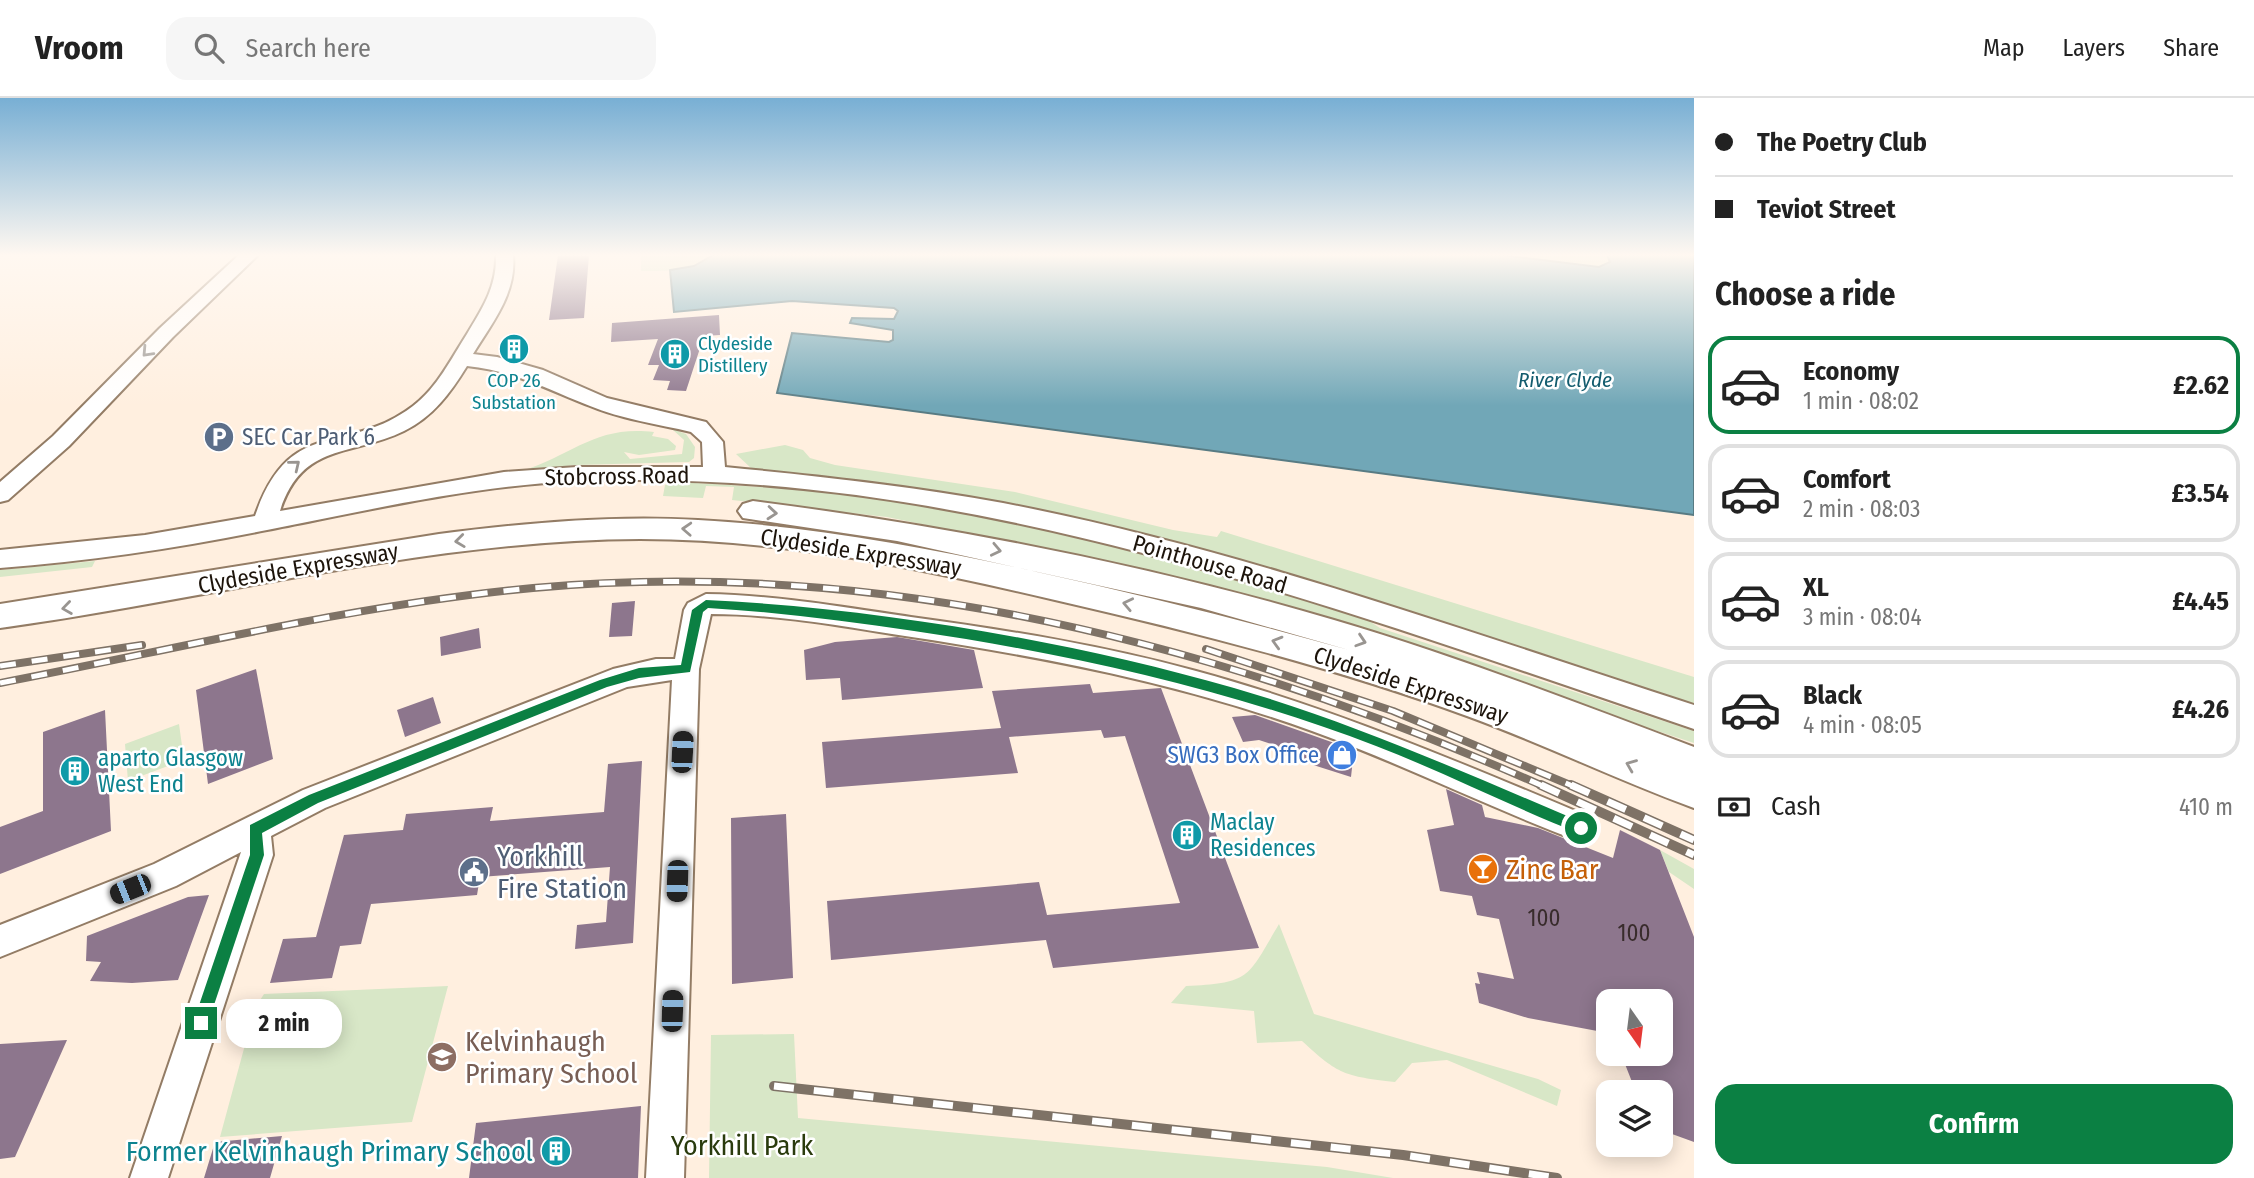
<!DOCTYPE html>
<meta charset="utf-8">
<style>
body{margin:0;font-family:"Fira Sans Condensed",sans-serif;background:#f6f6f6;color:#222;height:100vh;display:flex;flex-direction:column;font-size:26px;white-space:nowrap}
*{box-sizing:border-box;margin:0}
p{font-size:23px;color:#767676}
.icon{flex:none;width:38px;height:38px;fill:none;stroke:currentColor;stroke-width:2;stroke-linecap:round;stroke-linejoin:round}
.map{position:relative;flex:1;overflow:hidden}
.drawer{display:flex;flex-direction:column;background:#fff;width:560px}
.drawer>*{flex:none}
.top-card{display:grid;align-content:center;height:154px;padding:0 21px;background:#fff}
.needle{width:46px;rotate:166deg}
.controls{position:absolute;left:1596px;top:891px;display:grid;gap:14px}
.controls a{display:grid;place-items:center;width:77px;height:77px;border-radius:14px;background:#fff;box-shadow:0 4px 18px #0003;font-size:35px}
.end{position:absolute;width:32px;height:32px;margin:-16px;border:9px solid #0b8043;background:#fff;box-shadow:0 0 0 4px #fff}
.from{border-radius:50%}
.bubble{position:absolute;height:49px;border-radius:21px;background:#fff;box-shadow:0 4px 18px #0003;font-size:23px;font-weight:700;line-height:49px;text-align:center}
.car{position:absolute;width:21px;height:42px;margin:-21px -10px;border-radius:9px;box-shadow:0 0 5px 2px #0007;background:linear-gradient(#222 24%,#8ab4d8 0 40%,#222 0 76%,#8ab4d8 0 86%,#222 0)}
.top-card b{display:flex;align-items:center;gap:24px;height:66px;font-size:26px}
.top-card b+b{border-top:2px solid #e0e0e0}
.top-card i{width:18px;height:18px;background:#222}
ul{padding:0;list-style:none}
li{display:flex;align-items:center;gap:21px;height:98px;margin:0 14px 10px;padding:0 7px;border:4px solid #e0e0e0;border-radius:21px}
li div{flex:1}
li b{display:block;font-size:26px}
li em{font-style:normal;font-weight:700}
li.current{border-color:#0b8043}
li>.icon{width:63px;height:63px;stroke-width:1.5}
h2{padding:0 21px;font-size:32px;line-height:84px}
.pay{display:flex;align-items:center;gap:18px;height:77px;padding:0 21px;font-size:26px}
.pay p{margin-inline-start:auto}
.primary-button{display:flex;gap:14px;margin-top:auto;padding:14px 21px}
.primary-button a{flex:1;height:80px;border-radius:21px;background:#0b8043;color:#fff;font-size:28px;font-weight:700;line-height:80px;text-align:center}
header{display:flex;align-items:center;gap:42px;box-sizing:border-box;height:98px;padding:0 35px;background:#fff;border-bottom:2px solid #e0e0e0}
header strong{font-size:33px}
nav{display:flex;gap:38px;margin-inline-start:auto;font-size:24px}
.search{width:490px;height:63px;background:#f6f6f6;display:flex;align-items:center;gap:18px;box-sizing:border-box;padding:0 24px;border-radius:21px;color:#767676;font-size:26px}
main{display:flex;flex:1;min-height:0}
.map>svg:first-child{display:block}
</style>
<header>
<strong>Vroom</strong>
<div class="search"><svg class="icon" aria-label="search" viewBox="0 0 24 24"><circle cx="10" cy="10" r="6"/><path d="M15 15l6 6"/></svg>Search here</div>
<nav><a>Map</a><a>Layers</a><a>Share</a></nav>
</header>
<main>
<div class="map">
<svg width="1694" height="1080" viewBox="0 0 1694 1080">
<rect width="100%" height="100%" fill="#ffefdf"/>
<path fill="#d8e7c7" d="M 641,157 L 713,157 C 692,174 666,173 641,173 Z
M 1502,157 L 1607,157 L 1610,164 L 1599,169 Z
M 672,331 L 686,336 L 695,349 L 694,360 L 689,364 L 576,367 L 522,373 C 574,356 596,327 654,334 L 652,338 L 668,341 L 676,348 L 675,352 L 639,357 L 624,354 L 630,361 L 682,356 L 684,342 Z
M 785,347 L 803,352 L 810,360 L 835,367 L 1015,394 L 1173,432 L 1217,439 L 1221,433 L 1694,579 L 1694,609 L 1014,408 L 866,383 L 752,371 L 736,356 Z
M 671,384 C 737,387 802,391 867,399 C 1038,422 1205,470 1369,523 L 1380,530 L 1694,633 L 1694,645 L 1578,607 L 989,440 L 887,419 L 732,402 L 734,389 L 706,388 L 703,400 L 663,398 L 665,387 Z
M 95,463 L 92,469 L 0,479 L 0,472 Z
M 179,626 L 184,662 L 128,683 L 125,646 Z
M 1660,752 L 1694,771 L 1694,791 L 1669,774 Z
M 1279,826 L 1314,916 L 1538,981 L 1561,992 L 1557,1008 L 1447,962 L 1412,965 L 1395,984 C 1344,978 1339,977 1302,943 L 1257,945 L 1254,913 L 1171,905 L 1186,888 C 1251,885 1247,880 1279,826 Z
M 448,888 L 412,1024 L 220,1039 L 255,910 L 264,896 Z
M 794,936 L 798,1020 L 1327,1069 L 1393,1080 L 709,1080 L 711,937 Z"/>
<path fill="#71a7b7" stroke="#587b83" stroke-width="2" d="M 713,157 L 1502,157 L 1599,169 L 1610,164 L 1607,157 L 1694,157 L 1694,417 L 777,295 L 792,235 L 889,244 L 893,242 L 893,232 L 850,225 L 852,220 L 894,221 L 898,213 L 894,210 L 792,203 L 674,214 L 670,172 L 694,168 Z"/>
<path fill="#8d768d" d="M 558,157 L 589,157 L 584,220 L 549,222 Z
M 719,217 L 720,237 L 704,238 L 686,293 L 667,292 L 670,283 L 653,282 L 659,267 L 648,267 L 658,241 L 611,244 L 612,225 Z
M 635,503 L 632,538 L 609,539 L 612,505 Z
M 479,530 L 481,550 L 441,558 L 440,539 Z
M 897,539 L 974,552 L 983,590 L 842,602 L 840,580 L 806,582 L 804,552 L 835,544 Z
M 256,571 L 273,661 L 208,686 L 196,592 Z
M 1090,586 L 1093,595 L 1161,590 L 1259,850 L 1053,870 L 1046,842 L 831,862 L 827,803 L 1039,784 L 1047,817 L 1180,805 L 1125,638 L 1104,640 L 1101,632 L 1009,639 L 1018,675 L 826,690 L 822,644 L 1001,630 L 992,593 Z
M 433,599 L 441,625 L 405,639 L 397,612 Z
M 105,612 L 111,733 L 0,776 L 0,729 L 43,713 L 43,634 Z
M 1255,617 L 1354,652 L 1351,679 L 1285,658 L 1286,651 L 1259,642 L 1243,644 L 1232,619 Z
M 642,663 L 633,845 L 575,851 L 577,827 L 606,824 L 610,769 L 480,779 L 477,797 L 371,806 L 361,846 L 340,848 L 332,880 L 270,885 L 283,841 L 316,839 L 344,737 L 403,732 L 406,716 L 493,709 L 490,723 L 604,714 L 608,666 Z
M 1446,691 L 1482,707 L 1485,719 L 1538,730 L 1613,760 L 1620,732 L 1660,752 L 1694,839 L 1694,1044 L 1661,1032 L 1661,994 L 1636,994 L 1621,956 L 1661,956 L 1661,903 L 1608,903 L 1608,935 L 1528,920 L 1479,905 L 1475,885 L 1480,886 L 1477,874 L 1514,881 L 1499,821 L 1477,817 L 1472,798 L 1440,793 L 1427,732 L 1454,727 Z
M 786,716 L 793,880 L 732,886 L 731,720 Z
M 209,797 L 178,882 L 132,885 L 90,883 L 101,864 L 86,863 L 87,838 L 188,799 Z
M 67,942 L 15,1059 L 0,1061 L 0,946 Z
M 641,1008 L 638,1080 L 469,1080 L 476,1025 Z
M 282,1038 L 270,1080 L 204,1080 L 215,1044 Z"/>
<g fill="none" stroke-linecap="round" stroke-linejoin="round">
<g stroke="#937c65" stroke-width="4">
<path id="minor" d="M 239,157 L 258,157 L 173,239 L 69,348 L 8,402 L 0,404 L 0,384 L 53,338 L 160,230 Z
M 496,157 L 513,157 C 517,195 492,225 473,256 L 497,259 L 543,272 L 607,300 L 706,324 L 723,344 L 725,369 C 818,378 911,388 1003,405 C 1238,450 1467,534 1694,607 L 1694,631 C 1333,509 964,368 577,383 C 472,388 369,412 267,432 C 179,450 90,463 0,470 L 0,452 L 145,437 L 255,418 C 290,316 346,359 413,308 C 437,290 451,261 467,236 C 483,210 497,188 496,157 ZM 467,268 C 515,273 546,291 590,308 C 621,321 658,326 691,334 L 702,344 L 703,369 L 577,369 L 504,374 L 280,413 C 302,344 351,359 404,333 C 433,319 451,294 467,268 Z
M 706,496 C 775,497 843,509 911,519 C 1006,532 1102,547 1196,573 C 1332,610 1462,665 1592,720 L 1596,730 L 1592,740 L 1581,744 C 1490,710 1403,666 1312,633 C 1179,585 1044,559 905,538 C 841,528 776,516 711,516 L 699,571 L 684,1080 L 646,1080 L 672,582 L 627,589 L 325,710 L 271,738 L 273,757 L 168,1080 L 130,1080 L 241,754 L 176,788 L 0,859 L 0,827 L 154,766 L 303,692 L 613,571 L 656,561 L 675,561 L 684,512 L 688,505 Z"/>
</g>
<g stroke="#937c65" stroke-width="4">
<path id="major" d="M 753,403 C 948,428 1145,466 1334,522 C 1456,558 1575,604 1694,649 L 1694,710 C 1617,682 1544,646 1467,618 C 1333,569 1194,534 1055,502 C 919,470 780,441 640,441 C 425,442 213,501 0,530 L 0,506 L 439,436 C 525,425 611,417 698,422 C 812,428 925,449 1037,474 C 1142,497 1246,523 1349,552 L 1201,510 L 897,443 L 743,420 L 738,413 L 743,406 Z"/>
</g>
<use href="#minor" fill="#fff" fill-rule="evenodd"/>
<use href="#major" fill="#fff" fill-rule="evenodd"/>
<g stroke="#7e7266" stroke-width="8">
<path id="rail-far1" d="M 1206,551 L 1393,613 L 1575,689
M 0,568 L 142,547
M 0,585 C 177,551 353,507 533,490 C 883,458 1227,547 1545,689"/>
</g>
<g stroke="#7e7266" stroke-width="10">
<path id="rail" d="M 1541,687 L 1694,757
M 1571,687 L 1694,742
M 774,988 L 1403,1057 L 1557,1080"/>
</g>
<use href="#rail-far1" stroke="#fff" stroke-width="5" stroke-dasharray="16" stroke-linecap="butt"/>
<use href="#rail" stroke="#fff" stroke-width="7" stroke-dasharray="20" stroke-linecap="butt"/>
</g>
<defs><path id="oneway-chevron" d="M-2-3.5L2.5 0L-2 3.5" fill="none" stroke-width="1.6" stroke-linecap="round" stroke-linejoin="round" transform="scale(1.75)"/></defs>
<g stroke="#999591">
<use href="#oneway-chevron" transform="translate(147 254) rotate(133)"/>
<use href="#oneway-chevron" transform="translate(295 367) rotate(-39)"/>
<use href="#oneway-chevron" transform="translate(772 415) rotate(5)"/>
<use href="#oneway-chevron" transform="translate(687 431) rotate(-177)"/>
<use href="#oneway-chevron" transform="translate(460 443) rotate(173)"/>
<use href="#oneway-chevron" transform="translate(996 452) rotate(12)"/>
<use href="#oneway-chevron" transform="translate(1128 506) rotate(-168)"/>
<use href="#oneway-chevron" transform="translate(67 510) rotate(172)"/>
<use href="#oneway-chevron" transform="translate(1361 543) rotate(18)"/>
<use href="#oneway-chevron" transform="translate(1277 544) rotate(-164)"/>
<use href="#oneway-chevron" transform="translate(1631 667) rotate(-158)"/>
</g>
<linearGradient id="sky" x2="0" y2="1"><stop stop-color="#78afd4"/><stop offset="0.51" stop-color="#fff8f1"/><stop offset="1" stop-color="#fff8f1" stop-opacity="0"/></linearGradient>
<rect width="1694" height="308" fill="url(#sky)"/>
<path fill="#0b8043" d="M 706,502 C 877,510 1070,543 1234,590 C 1355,625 1470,677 1586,726 L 1588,730 L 1581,736 C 1512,709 1446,675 1376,648 C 1227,591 1071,556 914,533 C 845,523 778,514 708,510 L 703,514 L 690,574 L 639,580 L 607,589 L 318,705 L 262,735 L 264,757 L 208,925 L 201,933 L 195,931 L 193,925 L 250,757 L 250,727 L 309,697 L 600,582 L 639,570 L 681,567 L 692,512 Z"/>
<defs>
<g id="building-disc" transform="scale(1.575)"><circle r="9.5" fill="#0f9aa8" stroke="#fff"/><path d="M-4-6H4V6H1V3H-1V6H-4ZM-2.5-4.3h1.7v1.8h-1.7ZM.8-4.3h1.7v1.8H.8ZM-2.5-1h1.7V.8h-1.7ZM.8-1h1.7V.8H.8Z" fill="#fff"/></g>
<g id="parking-disc" transform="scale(1.575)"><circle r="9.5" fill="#5c6f8a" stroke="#fff"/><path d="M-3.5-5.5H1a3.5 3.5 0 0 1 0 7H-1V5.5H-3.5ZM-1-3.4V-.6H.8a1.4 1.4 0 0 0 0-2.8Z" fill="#fff"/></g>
<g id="shop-disc" transform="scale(1.575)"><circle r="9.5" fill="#3f7fe0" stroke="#fff"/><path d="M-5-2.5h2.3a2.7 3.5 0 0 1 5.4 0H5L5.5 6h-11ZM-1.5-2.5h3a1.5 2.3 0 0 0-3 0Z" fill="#fff"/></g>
<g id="bar-disc" transform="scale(1.575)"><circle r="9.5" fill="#e8710a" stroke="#fff"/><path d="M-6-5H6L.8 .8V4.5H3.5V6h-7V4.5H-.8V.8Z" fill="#fff"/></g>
<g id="civic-disc" transform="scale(1.575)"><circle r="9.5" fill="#5c6f8a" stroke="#fff"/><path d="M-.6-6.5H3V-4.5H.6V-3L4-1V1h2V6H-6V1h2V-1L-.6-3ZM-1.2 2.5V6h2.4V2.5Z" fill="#fff"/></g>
<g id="school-disc" transform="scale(1.575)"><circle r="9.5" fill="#8d6e63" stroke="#fff"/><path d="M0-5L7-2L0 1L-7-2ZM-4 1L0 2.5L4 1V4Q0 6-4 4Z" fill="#fff"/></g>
</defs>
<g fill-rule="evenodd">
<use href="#building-disc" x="514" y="251"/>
<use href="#building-disc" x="675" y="256"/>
<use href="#parking-disc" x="219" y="339"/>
<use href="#shop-disc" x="1342" y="657"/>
<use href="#building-disc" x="75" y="673"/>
<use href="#building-disc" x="1187" y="737"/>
<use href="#bar-disc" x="1483" y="771"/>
<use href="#civic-disc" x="474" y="774"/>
<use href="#school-disc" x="442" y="959"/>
<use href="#building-disc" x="556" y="1053"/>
</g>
<g text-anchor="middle" stroke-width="5" stroke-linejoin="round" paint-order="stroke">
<g font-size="19" fill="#0d838f" stroke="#fff" text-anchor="start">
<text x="698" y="252">Clydeside<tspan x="698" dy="22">Distillery</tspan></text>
<text x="514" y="289" text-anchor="middle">COP 26<tspan x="514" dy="22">Substation</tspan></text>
</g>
<g font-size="21" font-style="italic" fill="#135c6e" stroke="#fff">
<text x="1565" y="289">River Clyde</text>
</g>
<g font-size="23" fill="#4e5e75" stroke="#fff" text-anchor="start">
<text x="242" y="347">SEC Car Park 6</text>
</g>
<g font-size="23" fill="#1d140b" stroke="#fff">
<text transform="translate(617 378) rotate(-1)" y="8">Stobcross Road</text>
<text transform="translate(861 454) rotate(9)" y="8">Clydeside Expressway</text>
<text transform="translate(1210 466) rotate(16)" y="8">Pointhouse Road</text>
<text transform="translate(298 470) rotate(-10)" y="8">Clydeside Expressway</text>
<text transform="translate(1411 587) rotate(18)" y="8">Clydeside Expressway</text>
</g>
<g font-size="23" fill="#366cbe" stroke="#fff" text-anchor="end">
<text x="1319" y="665">SWG3 Box Office</text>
</g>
<g font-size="23" fill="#0d838f" stroke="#fff" text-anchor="start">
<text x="98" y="668">aparto Glasgow<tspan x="98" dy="26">West End</tspan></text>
<text x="1210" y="732">Maclay<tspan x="1210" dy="26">Residences</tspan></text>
</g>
<g font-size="23" fill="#392c2c">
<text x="1544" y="828">100</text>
<text x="1634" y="843">100</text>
</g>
<g font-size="28" fill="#4e5e75" stroke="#fff" text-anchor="start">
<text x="497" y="768">Yorkhill<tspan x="497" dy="32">Fire Station</tspan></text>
</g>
<g font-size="28" fill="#c56008" stroke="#fff" text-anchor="start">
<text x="1506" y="781">Zinc Bar</text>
</g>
<g font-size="28" fill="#785e54" stroke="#fff" text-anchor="start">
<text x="465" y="953">Kelvinhaugh<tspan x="465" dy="32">Primary School</tspan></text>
</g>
<g font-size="28" fill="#2a3b0d" stroke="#fff">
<text x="742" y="1057">Yorkhill Park</text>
</g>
<g font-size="28" fill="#0d838f" stroke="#fff" text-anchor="end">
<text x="533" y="1063">Former Kelvinhaugh Primary School</text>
</g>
</g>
</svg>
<div class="controls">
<a><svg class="needle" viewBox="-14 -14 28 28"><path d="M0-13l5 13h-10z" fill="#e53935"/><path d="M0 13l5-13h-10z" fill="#767676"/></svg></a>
<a><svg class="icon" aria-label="layers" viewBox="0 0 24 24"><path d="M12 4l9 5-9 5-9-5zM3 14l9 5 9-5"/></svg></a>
</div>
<i class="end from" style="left:1581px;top:730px"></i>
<i class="end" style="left:201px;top:925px"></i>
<div class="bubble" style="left:226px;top:901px;width:116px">2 min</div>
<i class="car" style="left:682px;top:654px;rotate:3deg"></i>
<i class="car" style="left:677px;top:783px;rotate:182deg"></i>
<i class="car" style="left:130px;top:791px;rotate:248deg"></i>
<i class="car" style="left:672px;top:913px;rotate:2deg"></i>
</div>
<section class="drawer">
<div class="top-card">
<b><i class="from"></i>The Poetry Club</b>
<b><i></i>Teviot Street</b>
</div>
<h2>Choose a ride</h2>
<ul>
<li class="current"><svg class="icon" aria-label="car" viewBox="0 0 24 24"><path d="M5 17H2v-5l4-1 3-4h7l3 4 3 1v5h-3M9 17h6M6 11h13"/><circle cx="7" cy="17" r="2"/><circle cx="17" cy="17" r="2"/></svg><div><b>Economy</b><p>1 min · 08:02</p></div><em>£2.62</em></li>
<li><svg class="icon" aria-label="car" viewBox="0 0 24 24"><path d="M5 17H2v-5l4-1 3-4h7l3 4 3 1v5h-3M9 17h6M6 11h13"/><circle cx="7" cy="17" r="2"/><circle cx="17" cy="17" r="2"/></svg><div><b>Comfort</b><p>2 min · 08:03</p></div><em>£3.54</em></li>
<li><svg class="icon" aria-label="car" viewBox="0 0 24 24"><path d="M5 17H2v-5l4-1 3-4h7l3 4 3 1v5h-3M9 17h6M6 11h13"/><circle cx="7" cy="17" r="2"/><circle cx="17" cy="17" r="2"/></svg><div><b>XL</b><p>3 min · 08:04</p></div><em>£4.45</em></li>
<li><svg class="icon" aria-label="car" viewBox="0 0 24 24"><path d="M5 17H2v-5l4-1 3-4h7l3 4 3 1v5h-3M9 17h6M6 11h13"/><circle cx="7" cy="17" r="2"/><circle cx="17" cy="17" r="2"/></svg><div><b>Black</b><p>4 min · 08:05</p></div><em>£4.26</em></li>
</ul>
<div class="pay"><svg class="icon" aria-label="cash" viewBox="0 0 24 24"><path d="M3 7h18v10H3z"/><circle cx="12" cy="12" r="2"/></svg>Cash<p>410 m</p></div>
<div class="primary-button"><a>Confirm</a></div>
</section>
</main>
